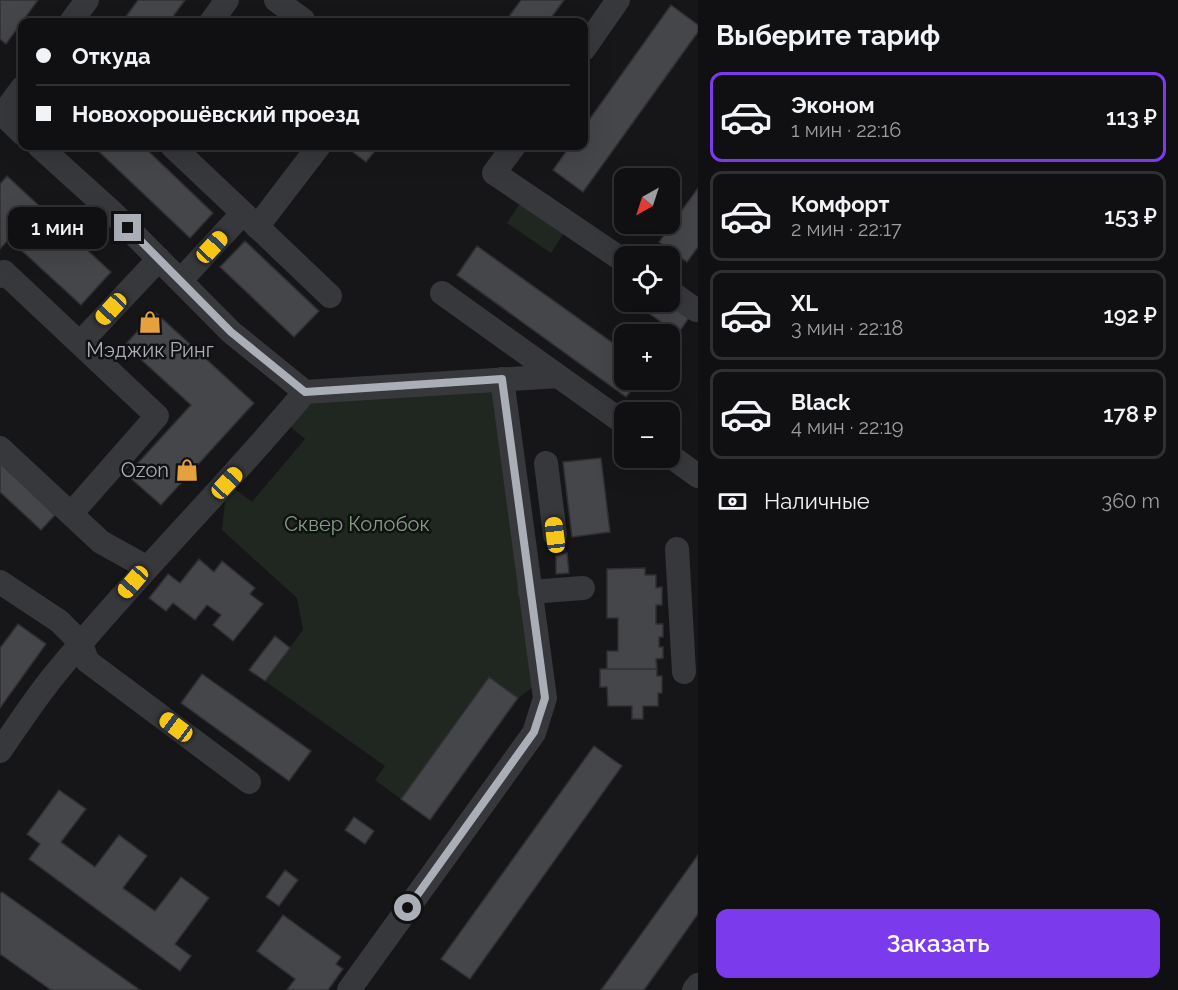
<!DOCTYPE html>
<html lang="ru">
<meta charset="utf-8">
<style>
body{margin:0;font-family:Raleway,sans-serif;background:#19191b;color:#f1f3f6;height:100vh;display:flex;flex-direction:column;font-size:22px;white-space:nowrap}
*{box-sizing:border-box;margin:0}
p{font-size:20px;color:#9c9d9f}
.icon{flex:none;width:33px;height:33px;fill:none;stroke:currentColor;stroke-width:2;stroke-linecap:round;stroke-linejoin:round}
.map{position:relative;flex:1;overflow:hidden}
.details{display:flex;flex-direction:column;background:#101012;width:480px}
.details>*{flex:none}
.top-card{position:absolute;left:18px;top:18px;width:570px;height:132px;border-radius:12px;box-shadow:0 6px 24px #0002,0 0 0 2px #303032;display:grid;align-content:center;height:132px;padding:0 18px;background:#101012}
.needle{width:39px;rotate:219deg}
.buttons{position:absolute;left:614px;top:168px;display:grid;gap:12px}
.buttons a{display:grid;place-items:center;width:66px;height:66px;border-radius:12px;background:#101012;box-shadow:0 6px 24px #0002,0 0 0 2px #303032;font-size:30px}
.end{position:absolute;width:27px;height:27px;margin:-14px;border:8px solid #a9aeb7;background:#111;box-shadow:0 0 0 3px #111}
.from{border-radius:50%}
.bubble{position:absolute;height:42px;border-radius:12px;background:#101012;box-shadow:0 6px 24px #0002,0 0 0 2px #303032;font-size:20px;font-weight:600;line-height:42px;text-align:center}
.car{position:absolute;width:18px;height:36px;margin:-18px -9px;border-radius:8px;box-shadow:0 0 4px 2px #0007;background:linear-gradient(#f5c518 24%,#345 0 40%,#f5c518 0 76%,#345 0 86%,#f5c518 0)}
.top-card b{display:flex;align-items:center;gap:21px;height:57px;font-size:22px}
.top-card b+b{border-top:2px solid #303032}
.top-card i{width:15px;height:15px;background:#f1f3f6}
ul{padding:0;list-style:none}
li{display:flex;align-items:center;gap:18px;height:90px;margin:0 12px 9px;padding:0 6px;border:3px solid #303032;border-radius:12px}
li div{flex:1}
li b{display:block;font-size:22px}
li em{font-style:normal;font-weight:600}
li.active{border-color:#7c3aed}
li>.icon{width:54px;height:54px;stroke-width:1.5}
h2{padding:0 18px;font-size:27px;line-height:72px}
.pay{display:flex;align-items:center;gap:15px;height:66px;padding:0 18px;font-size:22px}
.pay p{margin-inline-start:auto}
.primary-button{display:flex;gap:12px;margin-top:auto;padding:12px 18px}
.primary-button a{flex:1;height:69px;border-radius:12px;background:#7c3aed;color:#fff;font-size:24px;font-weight:600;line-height:69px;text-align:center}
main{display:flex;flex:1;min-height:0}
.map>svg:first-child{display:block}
</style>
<main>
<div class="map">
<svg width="698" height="990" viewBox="0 0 698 990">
<rect width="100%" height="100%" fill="#161618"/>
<path fill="#202721" d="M 522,200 L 566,230 L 551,253 L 507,223 Z
M 502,379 L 532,688 L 518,698 L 488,677 L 401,799 L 375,780 L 385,766 L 265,681 L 303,630 L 297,598 L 222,530 L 227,483 L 252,502 L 305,439 L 282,420 L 305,392 Z"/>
<path fill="#45464a" stroke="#303033" stroke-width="1.5" d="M 0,0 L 38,0 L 6,44 L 0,39 Z
M 138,0 L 185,0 L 169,22 L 122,22 Z
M 521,0 L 564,0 L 548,22 L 505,22 Z
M 671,5 L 698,25 L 698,32 L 583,192 L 553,170 L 570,146 L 584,146 L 584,127 Z
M 93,146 L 143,146 L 213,213 L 190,238 Z
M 345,146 L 379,146 L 366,162 Z
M 7,176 L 111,272 L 81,305 L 9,239 L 0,249 L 0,184 Z
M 698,188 L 698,247 L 687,262 L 659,242 Z
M 245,241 L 319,311 L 294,337 L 220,267 Z
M 477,246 L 624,351 L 624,380 L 639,380 L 626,397 L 457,275 Z
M 633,302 L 669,302 L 690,316 L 678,334 Z
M 155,312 L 254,403 L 161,505 L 127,475 L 191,405 L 125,345 Z
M 601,458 L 610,532 L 572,537 L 563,462 Z
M 0,463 L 55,515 L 41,530 L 0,492 Z
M 567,553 L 569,573 L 556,574 L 556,556 Z
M 199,559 L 214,572 L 222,561 L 255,588 L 250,594 L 263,604 L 233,641 L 213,625 L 221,615 L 207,605 L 195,620 L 173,603 L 166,611 L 149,598 L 168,574 L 180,583 Z
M 645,568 L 645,575 L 656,575 L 656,588 L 662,587 L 662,605 L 656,605 L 656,624 L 663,624 L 663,637 L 659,637 L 659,647 L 663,647 L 663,658 L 656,659 L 657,676 L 662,676 L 662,693 L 658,693 L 658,706 L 643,706 L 643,719 L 632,719 L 632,706 L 608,706 L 607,687 L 600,687 L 600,669 L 607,669 L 607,651 L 618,651 L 618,618 L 607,618 L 607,569 Z
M 645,568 L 645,575 L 656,575 L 656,588 L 662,587 L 662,605 L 656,605 L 656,624 L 663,624 L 663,637 L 659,637 L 659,647 L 663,647 L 663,658 L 656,659 L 657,669 L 607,669 L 607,651 L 618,651 L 618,618 L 607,618 L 607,569 Z
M 18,624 L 46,644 L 0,708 L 0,648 Z
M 275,636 L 290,648 L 265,681 L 249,670 Z
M 600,669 L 657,669 L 657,676 L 662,676 L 662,693 L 658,693 L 658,706 L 643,706 L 643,719 L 632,719 L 632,706 L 608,706 L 607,687 L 600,687 Z
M 202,674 L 311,751 L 289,781 L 181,703 Z
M 489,677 L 518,698 L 430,820 L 401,799 Z
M 594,746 L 622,766 L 470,979 L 441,959 Z
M 59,790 L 86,809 L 61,842 L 95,867 L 119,835 L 147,856 L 123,888 L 155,911 L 181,877 L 209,898 L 175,944 L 191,956 L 180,971 L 29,859 L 40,844 L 27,834 Z
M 354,817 L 374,831 L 365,844 L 345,830 Z
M 698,855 L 698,914 L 667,958 L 644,990 L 601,990 Z
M 285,870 L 298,880 L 279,906 L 266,897 Z
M 2,892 L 140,990 L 51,990 L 0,954 L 0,894 Z
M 283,915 L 341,957 L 336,964 L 343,969 L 328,990 L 287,990 L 295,979 L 257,951 Z"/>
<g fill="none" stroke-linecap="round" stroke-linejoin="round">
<path stroke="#37383c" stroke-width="24" d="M 276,0 L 303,20
M 71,22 L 87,0
M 211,22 L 227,0
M 584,49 L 618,0
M 0,112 L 22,133
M 3,114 L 22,88
M 39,146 L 113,213 L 231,332 L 305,392
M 172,146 L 243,213 L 181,280
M 514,146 L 494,173 L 624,261
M 243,213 L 330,296
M 257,227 L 319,146
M 0,276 L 4,272 L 157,416 L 71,514
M 669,291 L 696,310
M 442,293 L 558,376
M 80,343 L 159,259
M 0,448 L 101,542 L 146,567
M 669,455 L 698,476
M 546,463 L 555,535
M 677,549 L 684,672
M 0,582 L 59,621 L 81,643 L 87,661 L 249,782
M 530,592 L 583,588
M 0,751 C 18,725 36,697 56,673 C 135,576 225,488 305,392 L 558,376 L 624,423
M 349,990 L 534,733 L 545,698 L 502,379
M 694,990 L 698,985"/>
</g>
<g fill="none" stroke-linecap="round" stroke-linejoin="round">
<path stroke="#a9aeb7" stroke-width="8" d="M 128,228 L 231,332 L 305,392 L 502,379 L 545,698 L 534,732 L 408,908"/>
</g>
<defs>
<g id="shop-bare" transform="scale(1.8)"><path d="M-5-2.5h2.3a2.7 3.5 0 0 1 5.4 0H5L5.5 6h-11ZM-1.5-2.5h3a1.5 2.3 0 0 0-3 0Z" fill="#e6a13f" stroke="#111113" stroke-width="2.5" paint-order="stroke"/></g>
</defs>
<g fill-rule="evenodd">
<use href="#shop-bare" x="150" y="322"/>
<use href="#shop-bare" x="187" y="470"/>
</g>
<g text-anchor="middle" stroke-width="5" stroke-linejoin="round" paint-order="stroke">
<g font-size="20" fill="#a9aeb7" stroke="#111113">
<text x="150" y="357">Мэджик Ринг</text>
<text x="169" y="477" text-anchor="end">Ozon</text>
</g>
<g font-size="20" fill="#81a181" stroke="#111113">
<text x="357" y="531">Сквер Колобок</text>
</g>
</g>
</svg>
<div class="buttons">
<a><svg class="needle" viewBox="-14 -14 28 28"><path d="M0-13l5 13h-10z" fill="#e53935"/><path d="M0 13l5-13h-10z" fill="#9c9d9f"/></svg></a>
<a><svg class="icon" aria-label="locate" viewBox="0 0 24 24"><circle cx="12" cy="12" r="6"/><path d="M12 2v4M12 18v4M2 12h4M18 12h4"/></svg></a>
<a>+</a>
<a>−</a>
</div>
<i class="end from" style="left:408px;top:908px"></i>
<i class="end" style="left:128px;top:228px"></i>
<div class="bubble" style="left:8px;top:207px;width:99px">1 мин</div>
<i class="car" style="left:212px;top:247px;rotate:43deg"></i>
<i class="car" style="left:111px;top:309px;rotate:223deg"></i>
<i class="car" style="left:227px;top:483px;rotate:43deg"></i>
<i class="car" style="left:555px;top:535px;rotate:353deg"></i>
<i class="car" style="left:133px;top:582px;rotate:221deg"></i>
<i class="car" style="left:176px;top:727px;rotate:307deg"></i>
<div class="top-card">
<b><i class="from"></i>Откуда</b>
<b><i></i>Новохорошёвский проезд</b>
</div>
</div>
<section class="details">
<h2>Выберите тариф</h2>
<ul>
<li class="active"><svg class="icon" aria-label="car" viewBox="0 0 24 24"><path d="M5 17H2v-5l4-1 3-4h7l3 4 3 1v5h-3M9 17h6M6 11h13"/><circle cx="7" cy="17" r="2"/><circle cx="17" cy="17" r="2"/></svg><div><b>Эконом</b><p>1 мин · 22:16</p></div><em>113 ₽</em></li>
<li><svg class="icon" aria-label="car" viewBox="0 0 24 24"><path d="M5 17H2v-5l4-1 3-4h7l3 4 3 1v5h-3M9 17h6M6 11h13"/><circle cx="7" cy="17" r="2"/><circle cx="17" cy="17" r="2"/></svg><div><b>Комфорт</b><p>2 мин · 22:17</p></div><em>153 ₽</em></li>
<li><svg class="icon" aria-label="car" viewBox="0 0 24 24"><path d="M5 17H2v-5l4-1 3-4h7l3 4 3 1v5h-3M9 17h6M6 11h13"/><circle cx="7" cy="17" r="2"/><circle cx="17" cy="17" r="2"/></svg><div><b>XL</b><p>3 мин · 22:18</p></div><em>192 ₽</em></li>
<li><svg class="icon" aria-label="car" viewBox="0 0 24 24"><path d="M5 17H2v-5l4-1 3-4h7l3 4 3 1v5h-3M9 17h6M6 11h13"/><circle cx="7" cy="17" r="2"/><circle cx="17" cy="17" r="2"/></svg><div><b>Black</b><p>4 мин · 22:19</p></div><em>178 ₽</em></li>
</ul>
<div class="pay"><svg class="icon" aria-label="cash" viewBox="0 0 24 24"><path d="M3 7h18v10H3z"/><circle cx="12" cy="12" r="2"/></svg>Наличные<p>360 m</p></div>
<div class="primary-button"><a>Заказать</a></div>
</section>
</main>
